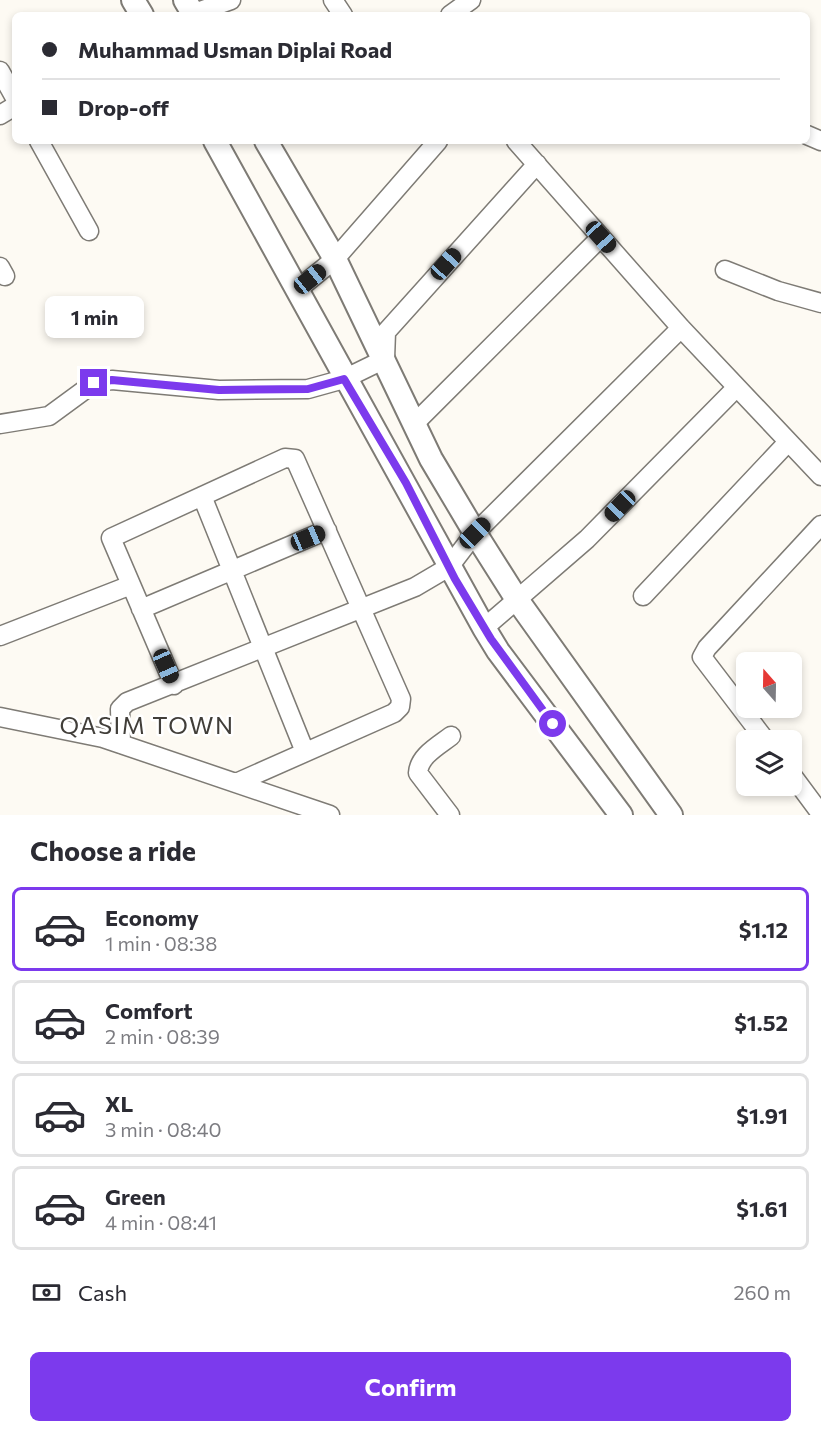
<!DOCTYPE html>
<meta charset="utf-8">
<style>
body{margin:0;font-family:Commissioner,sans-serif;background:#f7f7f7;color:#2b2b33;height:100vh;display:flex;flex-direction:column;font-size:22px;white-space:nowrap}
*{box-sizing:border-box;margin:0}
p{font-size:20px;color:#7c7c81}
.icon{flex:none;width:33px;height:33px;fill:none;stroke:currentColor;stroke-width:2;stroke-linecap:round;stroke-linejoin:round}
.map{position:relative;height:815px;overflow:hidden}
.sheet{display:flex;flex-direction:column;background:#fff;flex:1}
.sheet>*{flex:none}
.guide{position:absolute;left:12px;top:12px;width:798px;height:132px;border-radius:9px;box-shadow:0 3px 9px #0003;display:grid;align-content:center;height:132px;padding:0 30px;background:#fff}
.needle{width:39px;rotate:340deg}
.controls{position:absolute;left:736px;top:652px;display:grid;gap:12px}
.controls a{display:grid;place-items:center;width:66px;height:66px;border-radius:9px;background:#fff;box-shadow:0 3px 9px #0003;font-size:30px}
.end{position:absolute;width:27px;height:27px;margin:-14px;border:8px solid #7c3aed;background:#fff;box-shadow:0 0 0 3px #fff}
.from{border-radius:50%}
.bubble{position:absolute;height:42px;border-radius:9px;background:#fff;box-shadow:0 3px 9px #0003;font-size:20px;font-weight:700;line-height:42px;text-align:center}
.car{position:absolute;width:18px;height:36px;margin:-18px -9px;border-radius:8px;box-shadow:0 0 4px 2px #0007;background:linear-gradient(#222 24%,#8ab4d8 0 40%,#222 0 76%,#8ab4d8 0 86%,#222 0)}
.guide b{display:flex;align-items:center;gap:21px;height:57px;font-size:22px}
.guide b+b{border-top:2px solid #e1e1e2}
.guide i{width:15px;height:15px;background:#2b2b33}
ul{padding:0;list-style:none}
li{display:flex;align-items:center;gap:18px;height:84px;margin:0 12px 9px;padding:0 18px;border:3px solid #e1e1e2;border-radius:9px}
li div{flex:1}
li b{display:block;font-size:22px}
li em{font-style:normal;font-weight:700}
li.active{border-color:#7c3aed}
li>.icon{width:54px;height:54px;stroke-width:1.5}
h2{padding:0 30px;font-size:27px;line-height:72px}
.pay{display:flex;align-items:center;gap:15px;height:66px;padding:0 30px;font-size:22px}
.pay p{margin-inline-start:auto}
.action{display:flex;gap:12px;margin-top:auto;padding:12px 30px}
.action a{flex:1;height:69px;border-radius:9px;background:#7c3aed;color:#fff;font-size:24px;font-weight:700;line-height:69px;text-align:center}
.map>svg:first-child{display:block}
</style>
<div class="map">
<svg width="821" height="815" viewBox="0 0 821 815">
<rect width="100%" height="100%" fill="#fdfaf3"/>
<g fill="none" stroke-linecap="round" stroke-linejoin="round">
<g stroke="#7e7b75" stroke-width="21">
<path id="minor" d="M 333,0 L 343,15
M 189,15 L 231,0
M 450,15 L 471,0
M 0,71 L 15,98
M 0,115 L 15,106
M 807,135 L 821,141
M 39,141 L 89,231
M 516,141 L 681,328 L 821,476
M 0,267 L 5,276
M 725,270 L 778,291 L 821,303
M 297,290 L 335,259 L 438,141
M 415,423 L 601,237
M 0,424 L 49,416 L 94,383 L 112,380 L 219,390 L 308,389 L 344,379 L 385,359 L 386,332 L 537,164
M 202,496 L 305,752
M 643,596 L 788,442
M 141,609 L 327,530
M 484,628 L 587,539 L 736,388
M 0,636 L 131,585
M 174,685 L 111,538 L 285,458 L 295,459 L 401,699 L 400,707 L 394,713 L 236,783
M 0,717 L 103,738 L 330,815
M 766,741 L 702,657 L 707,648 L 821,525
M 121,744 L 120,709 L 127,702 L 415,587 L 449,567 L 475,533 L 681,328
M 792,775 L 821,814
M 450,815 L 418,773 C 419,756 438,746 451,736"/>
</g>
<g stroke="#7e7b75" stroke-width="26">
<path id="tertiary" d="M 133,0 L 142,15
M 185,0 L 194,15
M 215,141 L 484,628 L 498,651 L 621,815
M 266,141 L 335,259 L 431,459 L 475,533 L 518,601 L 671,815"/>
</g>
<use href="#minor" stroke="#fff" stroke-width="18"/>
<use href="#tertiary" stroke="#fff" stroke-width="22"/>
</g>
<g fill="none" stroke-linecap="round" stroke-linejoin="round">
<path stroke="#7c3aed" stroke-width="8" d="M 94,383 L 112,380 L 219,390 L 308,389 L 344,379 L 406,483 L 455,579 L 491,639 L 553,724"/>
</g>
<g text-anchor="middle" stroke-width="5" stroke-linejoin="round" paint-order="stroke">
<g font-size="24" letter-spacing="1.5" fill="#413e39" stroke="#fff">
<text x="147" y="734">QASIM TOWN</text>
</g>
</g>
</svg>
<div class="controls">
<a><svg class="needle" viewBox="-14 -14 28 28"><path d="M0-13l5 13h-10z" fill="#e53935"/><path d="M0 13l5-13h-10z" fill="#7c7c81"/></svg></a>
<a><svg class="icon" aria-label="layers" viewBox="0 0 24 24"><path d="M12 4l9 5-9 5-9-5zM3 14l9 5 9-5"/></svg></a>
</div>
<i class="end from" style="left:553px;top:724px"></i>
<i class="end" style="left:94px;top:383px"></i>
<div class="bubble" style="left:45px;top:296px;width:99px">1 min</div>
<i class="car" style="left:601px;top:237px;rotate:138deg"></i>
<i class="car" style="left:446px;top:264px;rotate:42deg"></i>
<i class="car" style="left:310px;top:279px;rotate:51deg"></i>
<i class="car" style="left:620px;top:506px;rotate:224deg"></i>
<i class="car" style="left:475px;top:533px;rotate:45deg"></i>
<i class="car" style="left:308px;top:538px;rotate:67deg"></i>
<i class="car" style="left:166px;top:666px;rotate:156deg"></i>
<div class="guide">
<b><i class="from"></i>Muhammad Usman Diplai Road</b>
<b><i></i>Drop-off</b>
</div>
</div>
<section class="sheet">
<h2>Choose a ride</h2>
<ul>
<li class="active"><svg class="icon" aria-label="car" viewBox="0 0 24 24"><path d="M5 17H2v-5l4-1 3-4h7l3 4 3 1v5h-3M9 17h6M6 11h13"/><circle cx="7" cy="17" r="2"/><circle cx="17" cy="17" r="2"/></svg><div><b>Economy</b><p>1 min · 08:38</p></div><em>$1.12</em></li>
<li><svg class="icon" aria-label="car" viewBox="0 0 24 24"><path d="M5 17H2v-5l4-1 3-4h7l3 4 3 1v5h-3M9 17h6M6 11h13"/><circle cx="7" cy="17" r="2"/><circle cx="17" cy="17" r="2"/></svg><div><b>Comfort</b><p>2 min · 08:39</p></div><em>$1.52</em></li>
<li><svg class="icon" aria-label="car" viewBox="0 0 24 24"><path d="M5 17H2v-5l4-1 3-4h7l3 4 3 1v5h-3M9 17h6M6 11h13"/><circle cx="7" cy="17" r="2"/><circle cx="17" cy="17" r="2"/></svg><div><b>XL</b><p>3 min · 08:40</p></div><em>$1.91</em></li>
<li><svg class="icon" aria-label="car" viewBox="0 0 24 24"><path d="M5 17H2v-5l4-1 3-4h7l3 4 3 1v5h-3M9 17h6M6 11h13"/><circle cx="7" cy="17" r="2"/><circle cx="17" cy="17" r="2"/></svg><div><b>Green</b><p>4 min · 08:41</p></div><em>$1.61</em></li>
</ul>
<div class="pay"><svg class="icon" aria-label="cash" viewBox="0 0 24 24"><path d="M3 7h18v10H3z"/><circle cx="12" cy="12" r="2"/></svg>Cash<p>260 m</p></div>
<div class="action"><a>Confirm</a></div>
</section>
